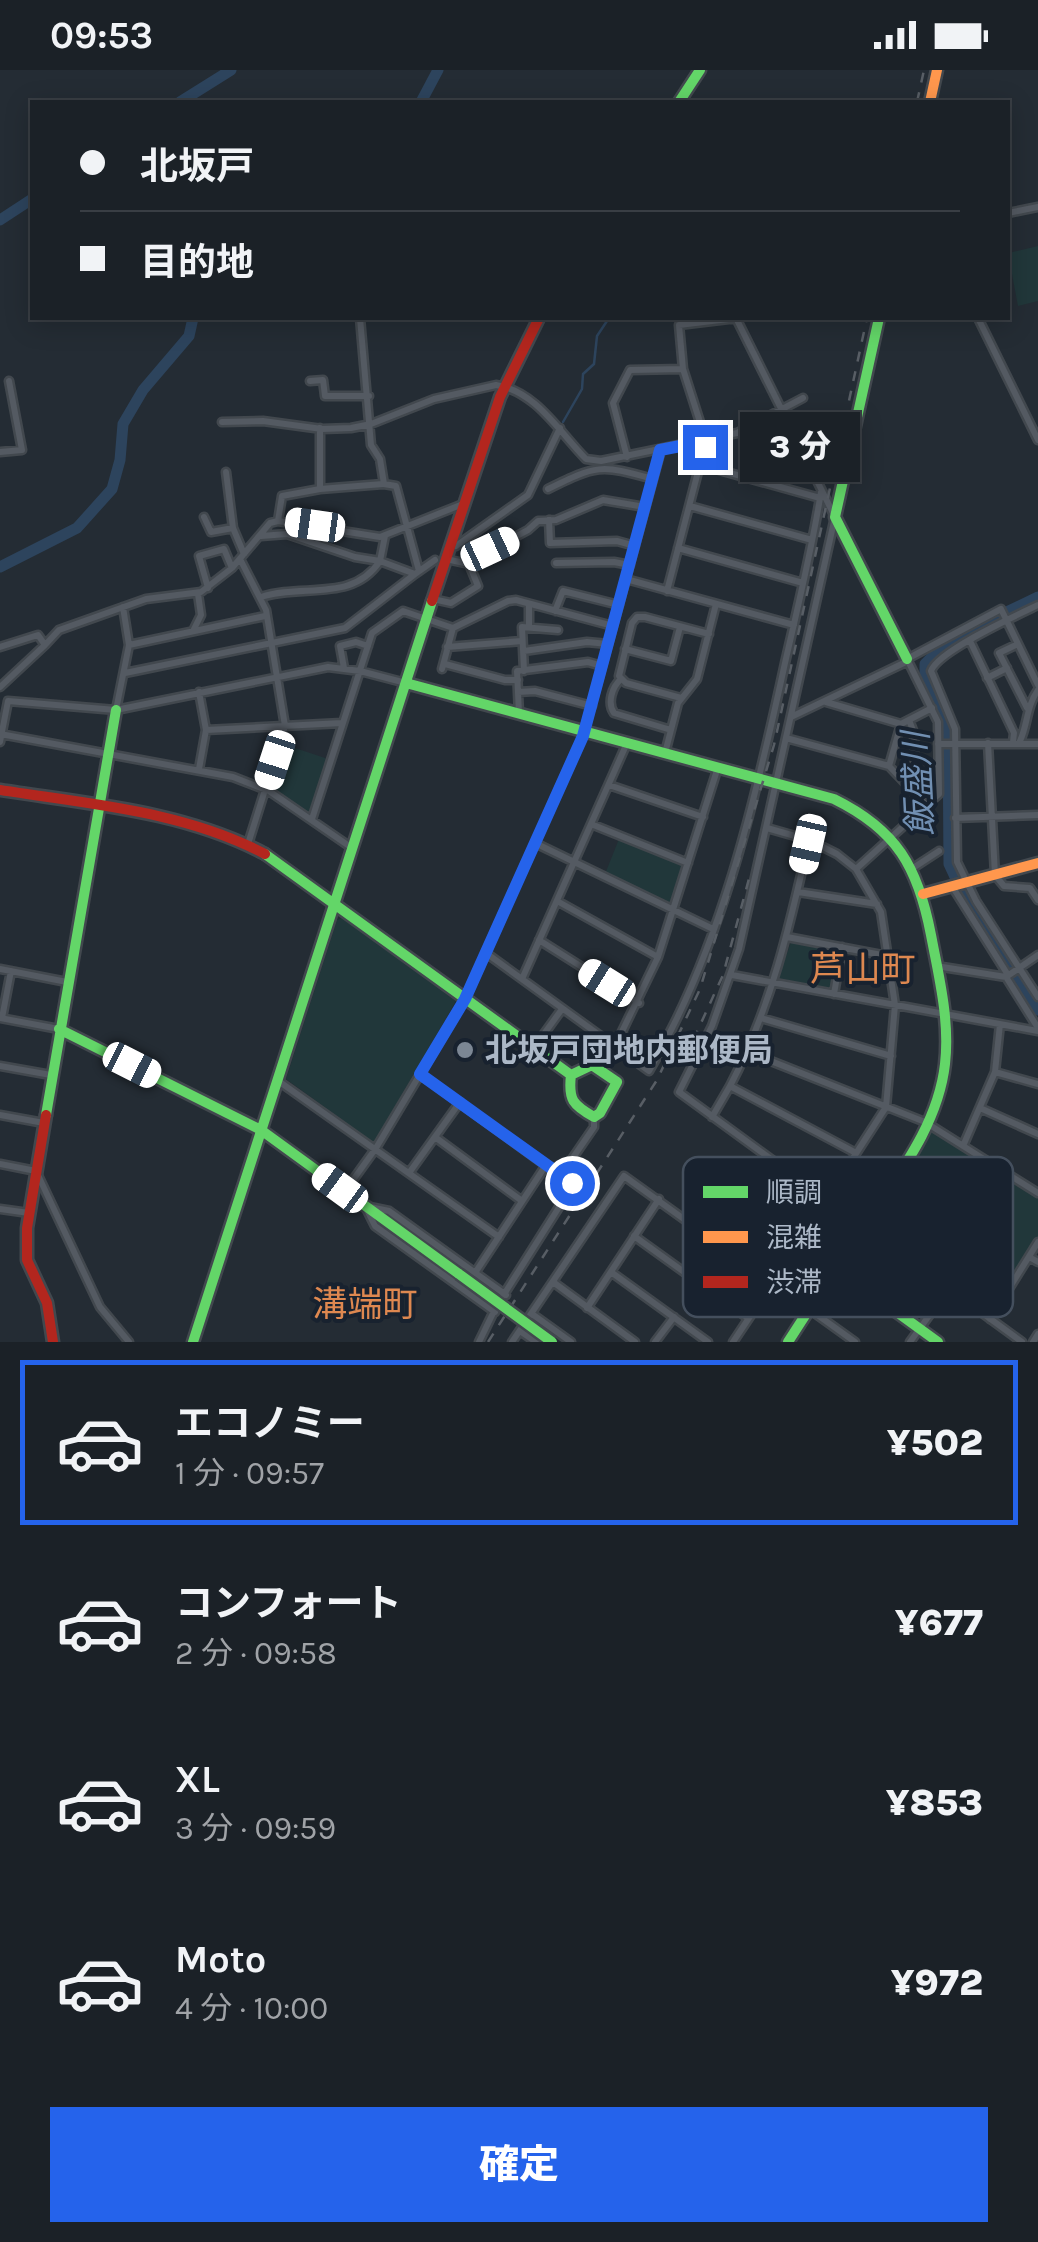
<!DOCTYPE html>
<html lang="ja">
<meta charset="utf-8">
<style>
body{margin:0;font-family:Karla,"Noto Sans JP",sans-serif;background:#282e33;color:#f1f3f6;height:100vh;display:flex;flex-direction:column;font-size:38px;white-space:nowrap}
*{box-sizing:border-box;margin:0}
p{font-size:32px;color:#a0a3a7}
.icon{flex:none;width:55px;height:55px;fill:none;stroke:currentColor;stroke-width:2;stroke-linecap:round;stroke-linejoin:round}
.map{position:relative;height:1272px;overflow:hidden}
.details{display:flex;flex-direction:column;background:#1b2127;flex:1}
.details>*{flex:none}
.guide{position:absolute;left:30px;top:30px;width:980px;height:220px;border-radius:0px;box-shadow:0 5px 25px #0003,0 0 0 2px #393e44;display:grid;align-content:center;height:220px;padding:0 50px;background:#1b2127}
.end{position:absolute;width:45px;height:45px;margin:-22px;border:12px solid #2563eb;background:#fff;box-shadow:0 0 0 5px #fff}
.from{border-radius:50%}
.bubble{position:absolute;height:70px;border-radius:0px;background:#1b2127;box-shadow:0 5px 25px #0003,0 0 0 2px #393e44;font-size:32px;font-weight:800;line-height:70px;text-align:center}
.car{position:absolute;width:30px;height:60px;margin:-30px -15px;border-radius:12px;box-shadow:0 0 8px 2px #0007;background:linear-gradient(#fff 24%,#345 0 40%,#fff 0 76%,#345 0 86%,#fff 0)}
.guide b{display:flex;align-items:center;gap:35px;height:95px;font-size:38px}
.guide b+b{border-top:2px solid #393e44}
.guide i{width:25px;height:25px;background:#f1f3f6}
ul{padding:18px 0 0;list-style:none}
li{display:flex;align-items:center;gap:30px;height:165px;margin:0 20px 15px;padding:0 30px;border:5px solid transparent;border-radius:0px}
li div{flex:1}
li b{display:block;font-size:38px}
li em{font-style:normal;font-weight:800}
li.active{border-color:#2563eb}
li>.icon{width:90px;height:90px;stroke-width:1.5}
.primary-button{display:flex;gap:20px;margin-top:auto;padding:20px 50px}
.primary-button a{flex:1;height:115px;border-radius:0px;background:#2563eb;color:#fff;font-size:40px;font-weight:800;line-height:115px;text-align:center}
.status{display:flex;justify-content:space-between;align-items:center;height:70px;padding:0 50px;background:#1b2127;direction:ltr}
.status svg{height:28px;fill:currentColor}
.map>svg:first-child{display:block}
</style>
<div class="status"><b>09:53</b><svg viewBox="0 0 49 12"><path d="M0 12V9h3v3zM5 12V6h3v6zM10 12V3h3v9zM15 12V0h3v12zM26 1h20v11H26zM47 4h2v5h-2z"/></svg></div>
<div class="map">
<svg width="1038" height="1272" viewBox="0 0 1038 1272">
<rect width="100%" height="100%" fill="#242c34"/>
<path fill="#21373a" d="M 1038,176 L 1038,231 L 1018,236 L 1008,183 Z
M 283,674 L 328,689 L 309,743 L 269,716 Z
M 619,769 L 683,794 L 673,834 L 605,804 Z
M 342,848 L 456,931 L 374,1073 L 286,1009 L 337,850 Z
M 791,872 L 838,880 L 831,921 L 778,909 Z
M 932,1060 L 1038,1127 L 1038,1167 L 990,1244 L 870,1158 Z"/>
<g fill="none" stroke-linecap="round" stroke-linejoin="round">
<path stroke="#2d445d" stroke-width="2.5" d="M 563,352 L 582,319 L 583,304 L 594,294 L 597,266 L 609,248"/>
<path stroke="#2d445d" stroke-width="11" d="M 180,32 L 231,0
M 421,32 L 438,0
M 0,150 L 32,129
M 0,497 L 77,458 L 112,419 L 120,390 L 123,354 L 143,320 L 189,266 L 193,248
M 1038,527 L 975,557 L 954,574 L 937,582 L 925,594 L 925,604 L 948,659 L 949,794 L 962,822 L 1038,940"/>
<g stroke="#42484e" stroke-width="11">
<path id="street" d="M 1008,143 L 1038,137
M 360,248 L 371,375 L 380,389 L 384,414 L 396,416 L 419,501
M 736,248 L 835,447 L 739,879 L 712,956 L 679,1022 L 1022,1272
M 978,248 L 1038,370
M 310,311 L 323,310 L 325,326 L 369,326
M 222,352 L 263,351 L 322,359 L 351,358 L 371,354 L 434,329 L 496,315 C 536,321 560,363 586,389 L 601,391 L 737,363 L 803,328
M 320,358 L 320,419 L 383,414
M 0,382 L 22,380 L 9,311
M 627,387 L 613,333 L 630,300 L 683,299
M 701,395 L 820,428
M 226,402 L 233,458
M 548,419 C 597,395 600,394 653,409
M 690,436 L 812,470
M 204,447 L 211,462 L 233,458 L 244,484
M 549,450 L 550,473 L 617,471 L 635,476
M 278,451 L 282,426 L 320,419
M 261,466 L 287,464 L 355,487 L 380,491 L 385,466
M 456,476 L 528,425 L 560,358
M 678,478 L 803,513
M 240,489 L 266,540 L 285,656 L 248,774
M 466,493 L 528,460 L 538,451 L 556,450 L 603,430 L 645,437
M 556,493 L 614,492 L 630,495
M 626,509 L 794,555
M 208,518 L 199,486 L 224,479 L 232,498
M 667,521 L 706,371 L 683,299 L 679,255 L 737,248
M 261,527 C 303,513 352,533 380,491 L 415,504 L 435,490
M 433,529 L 451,533 L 478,516 L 469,494 L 446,489
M 1038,535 C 1015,546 938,581 931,601 L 955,659 L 957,792 L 976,831 L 1038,927
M 123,537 L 129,575
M 555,541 L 563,521 L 619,535
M 529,557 L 529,534
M 194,559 L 201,545 L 198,524
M 970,571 L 1014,663 L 1013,672
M 1018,574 L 999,583 L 1027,638
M 45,575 L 59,560 L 146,529 L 201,522 L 232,498 L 270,453 L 278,451 L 380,467 L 463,434
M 0,577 L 38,565 L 45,575 L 0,617
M 447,577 L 522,571
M 625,579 L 671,591 L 680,557
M 524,581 L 587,572 L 608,574
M 445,594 L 505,610 L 518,610
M 344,598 L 340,576 L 356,572 L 368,576
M 442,599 L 453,558 L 508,531 L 516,530 L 613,556
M 524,601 L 522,557 L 558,560
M 125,603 L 345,558 L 415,504
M 987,608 L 1007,598
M 621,609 C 612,617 607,633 614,643 L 671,660
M 518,622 L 535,621 L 592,636
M 681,628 L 626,613 L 619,606 L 632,553 L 637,547 L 645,547 L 709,564
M 826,632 L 901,654
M 116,640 L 129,575 L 265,546
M 519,644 L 517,601 L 588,592 L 602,596
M 791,647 L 908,591
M 206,660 L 342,653
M 0,664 L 233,707 L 269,721 L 352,778
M 786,668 L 889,696 L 926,735
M 1020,671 C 1028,654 1026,637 1038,620
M 0,672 L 8,631 L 116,640 L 328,597 L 360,601 L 406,613
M 988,673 L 995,805 L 1004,816 L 1030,818 L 1038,830
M 938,674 L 1038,674
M 665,683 L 678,633 L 697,609 L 716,534
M 889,696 L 901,654 L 932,638
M 199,699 L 206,660 L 199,622
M 906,714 L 915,704 L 914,663 L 909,650
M 609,715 L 703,747
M 955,748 L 1038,745
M 312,749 L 372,563 L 403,541 L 453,558
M 591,754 L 688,793
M 767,758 L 809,770 L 837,784 L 856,799 L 881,842 L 895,935 L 886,1037 L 826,1130
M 809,770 C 790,855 771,938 730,1016 L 856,1083
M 535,773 L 713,859
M 913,798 L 939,781
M 856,799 L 939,724 L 938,652 L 907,589 L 1001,539 L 1038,615
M 952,816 L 1008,905
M 798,822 L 877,834
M 557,831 L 658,887
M 787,867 L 887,886
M 539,870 L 639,933
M 486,883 L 649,1001 C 721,878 755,732 785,593 C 798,536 812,479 821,422
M 936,896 L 1006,907 L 1038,885
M 0,899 L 67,912
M 732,905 L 1038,961
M 1006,907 L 1038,958
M 522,909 L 627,673
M 834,924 L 842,877
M 0,948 L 59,959
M 2,948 L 11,901
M 761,948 L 891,986
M 615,976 L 658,887 L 718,697
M 533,979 L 562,939
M 748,982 L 925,1052 L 1038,1123
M 0,996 L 51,1005
M 995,1002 L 1038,1014
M 420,1004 L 573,1115 L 496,1237 L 479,1272
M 277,1010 L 499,1167
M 980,1038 L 1038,1064
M 0,1045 L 44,1053
M 712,1047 L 730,1016
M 435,1067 L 522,1131
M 963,1076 L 995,1002 L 1000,954
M 0,1094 L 36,1101 L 100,1237 L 129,1272
M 409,1103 L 460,1032
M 561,1105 L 594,1057 L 594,1047
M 345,1121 L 376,1078 L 465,929 L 583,666 L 661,380
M 0,1139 L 29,1143
M 634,1166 L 748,1248
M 724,1176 L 781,1098
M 1029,1187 L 1038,1192
M 611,1202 L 708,1272
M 475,1203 L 546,1095
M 553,1212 L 635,1272
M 587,1238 L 659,1129
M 495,1242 L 375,1156 L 365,1136 L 389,1141 L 506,1225
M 532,1244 L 571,1272
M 990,1249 L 1038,1172
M 520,1261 L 536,1272
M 512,1272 L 624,1106 L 855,1272
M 655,1272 L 674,1247
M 733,1272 L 773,1212
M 910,1272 L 949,1218
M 1033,1272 L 1038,1264"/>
</g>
<g stroke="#42484e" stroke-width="15">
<path id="fast" d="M 679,32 L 700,0
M 879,248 L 835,447 L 907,589
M 406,613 L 834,729 C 897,760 918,797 931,865 C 939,907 950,951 945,994 C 938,1056 897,1106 864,1157 C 838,1195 813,1233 788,1272
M 265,784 L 571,1005
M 59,959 L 261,1060 L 459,1204
M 592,995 L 617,1012 L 600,1043 L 594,1047 C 573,1035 568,1030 571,1005 Z
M 46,1045 L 116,640
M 701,1100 L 938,1272
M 193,1272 L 432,531"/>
</g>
<g stroke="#42484e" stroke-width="15">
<path id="slow" d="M 930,32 L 937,0
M 923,824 L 1038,793"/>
</g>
<g stroke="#42484e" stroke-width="15">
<path id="jam" d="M 432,531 L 500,327 L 539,248
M 0,720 C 89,734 184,741 265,784
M 46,1045 L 27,1158 L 27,1190 L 47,1233 L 53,1272"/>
</g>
<use href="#street" stroke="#545a62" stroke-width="6"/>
<use href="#fast" stroke="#63d668" stroke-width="10"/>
<use href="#slow" stroke="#ff974d" stroke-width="10"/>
<use href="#jam" stroke="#b3261e" stroke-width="10"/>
<path stroke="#585e65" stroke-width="2.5" stroke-dasharray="10 10" stroke-linecap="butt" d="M 917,32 L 924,0
M 685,988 L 723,905 L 750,805
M 488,1272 L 657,1010 L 700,919 L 774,675 L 867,248"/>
<g stroke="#42484e" stroke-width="15" stroke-linecap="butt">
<path id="fast-bridge" d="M 459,1204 L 552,1272"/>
</g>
<use href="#fast-bridge" stroke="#63d668" stroke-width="10"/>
</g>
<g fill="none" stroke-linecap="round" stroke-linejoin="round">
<path stroke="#2563eb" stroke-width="12" d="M 572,1113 L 420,1004 L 465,929 L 583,666 L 660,380 L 706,371 L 705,377"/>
</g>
<circle fill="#7c8794" stroke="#18222f" stroke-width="4" cx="465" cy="980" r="10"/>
<g text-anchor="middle" stroke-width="8" stroke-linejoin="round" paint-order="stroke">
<g font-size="32" font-weight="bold" fill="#acb8c7" stroke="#18222f" text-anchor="start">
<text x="485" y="991">北坂戸団地内郵便局</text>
</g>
<g font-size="35" font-style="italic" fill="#718fb2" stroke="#18222f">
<text transform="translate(918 714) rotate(-93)" y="12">飯盛川</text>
</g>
<g font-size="35" fill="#de8850" stroke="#18222f">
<text x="863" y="911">芦山町</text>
<text x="365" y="1246">溝端町</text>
</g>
</g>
<rect x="683" y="1087" width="330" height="160" rx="15" fill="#18222f" stroke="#444f5d" stroke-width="2.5"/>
<rect x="703" y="1116" width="45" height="12" fill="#63d668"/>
<rect x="703" y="1161" width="45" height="12" fill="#ff974d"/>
<rect x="703" y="1206" width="45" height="12" fill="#b3261e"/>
<g font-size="28" fill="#acb8c7">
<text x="766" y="1132">順調</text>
<text x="766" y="1177">混雑</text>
<text x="766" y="1222">渋滞</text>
</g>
</svg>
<i class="end from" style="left:572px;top:1113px"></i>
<i class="end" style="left:705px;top:377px"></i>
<div class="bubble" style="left:740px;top:342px;width:120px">3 分</div>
<i class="car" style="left:315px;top:455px;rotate:278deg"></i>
<i class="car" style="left:490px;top:479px;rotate:65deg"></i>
<i class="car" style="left:275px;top:690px;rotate:198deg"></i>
<i class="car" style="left:808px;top:774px;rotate:193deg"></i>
<i class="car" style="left:607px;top:913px;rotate:302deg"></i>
<i class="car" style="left:132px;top:995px;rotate:117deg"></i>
<i class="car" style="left:340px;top:1118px;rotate:306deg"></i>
<div class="guide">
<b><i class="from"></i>北坂戸</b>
<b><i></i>目的地</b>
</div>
</div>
<section class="details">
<ul>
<li class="active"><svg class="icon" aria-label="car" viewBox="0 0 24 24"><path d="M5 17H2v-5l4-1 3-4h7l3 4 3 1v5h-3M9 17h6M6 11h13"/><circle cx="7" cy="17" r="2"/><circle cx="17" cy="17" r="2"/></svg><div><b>エコノミー</b><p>1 分 · 09:57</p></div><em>¥502</em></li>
<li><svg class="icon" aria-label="car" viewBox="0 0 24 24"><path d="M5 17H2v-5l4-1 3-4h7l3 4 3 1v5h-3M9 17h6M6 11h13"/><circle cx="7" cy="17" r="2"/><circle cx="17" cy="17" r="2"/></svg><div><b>コンフォート</b><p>2 分 · 09:58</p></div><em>¥677</em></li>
<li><svg class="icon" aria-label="car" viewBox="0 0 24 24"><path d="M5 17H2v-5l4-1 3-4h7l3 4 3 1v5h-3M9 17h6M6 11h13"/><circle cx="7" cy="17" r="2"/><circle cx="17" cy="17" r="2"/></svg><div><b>XL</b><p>3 分 · 09:59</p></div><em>¥853</em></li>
<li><svg class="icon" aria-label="car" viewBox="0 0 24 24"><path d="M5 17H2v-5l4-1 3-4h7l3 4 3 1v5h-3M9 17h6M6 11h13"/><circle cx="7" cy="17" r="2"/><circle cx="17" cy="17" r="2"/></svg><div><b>Moto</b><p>4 分 · 10:00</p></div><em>¥972</em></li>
</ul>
<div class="primary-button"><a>確定</a></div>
</section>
